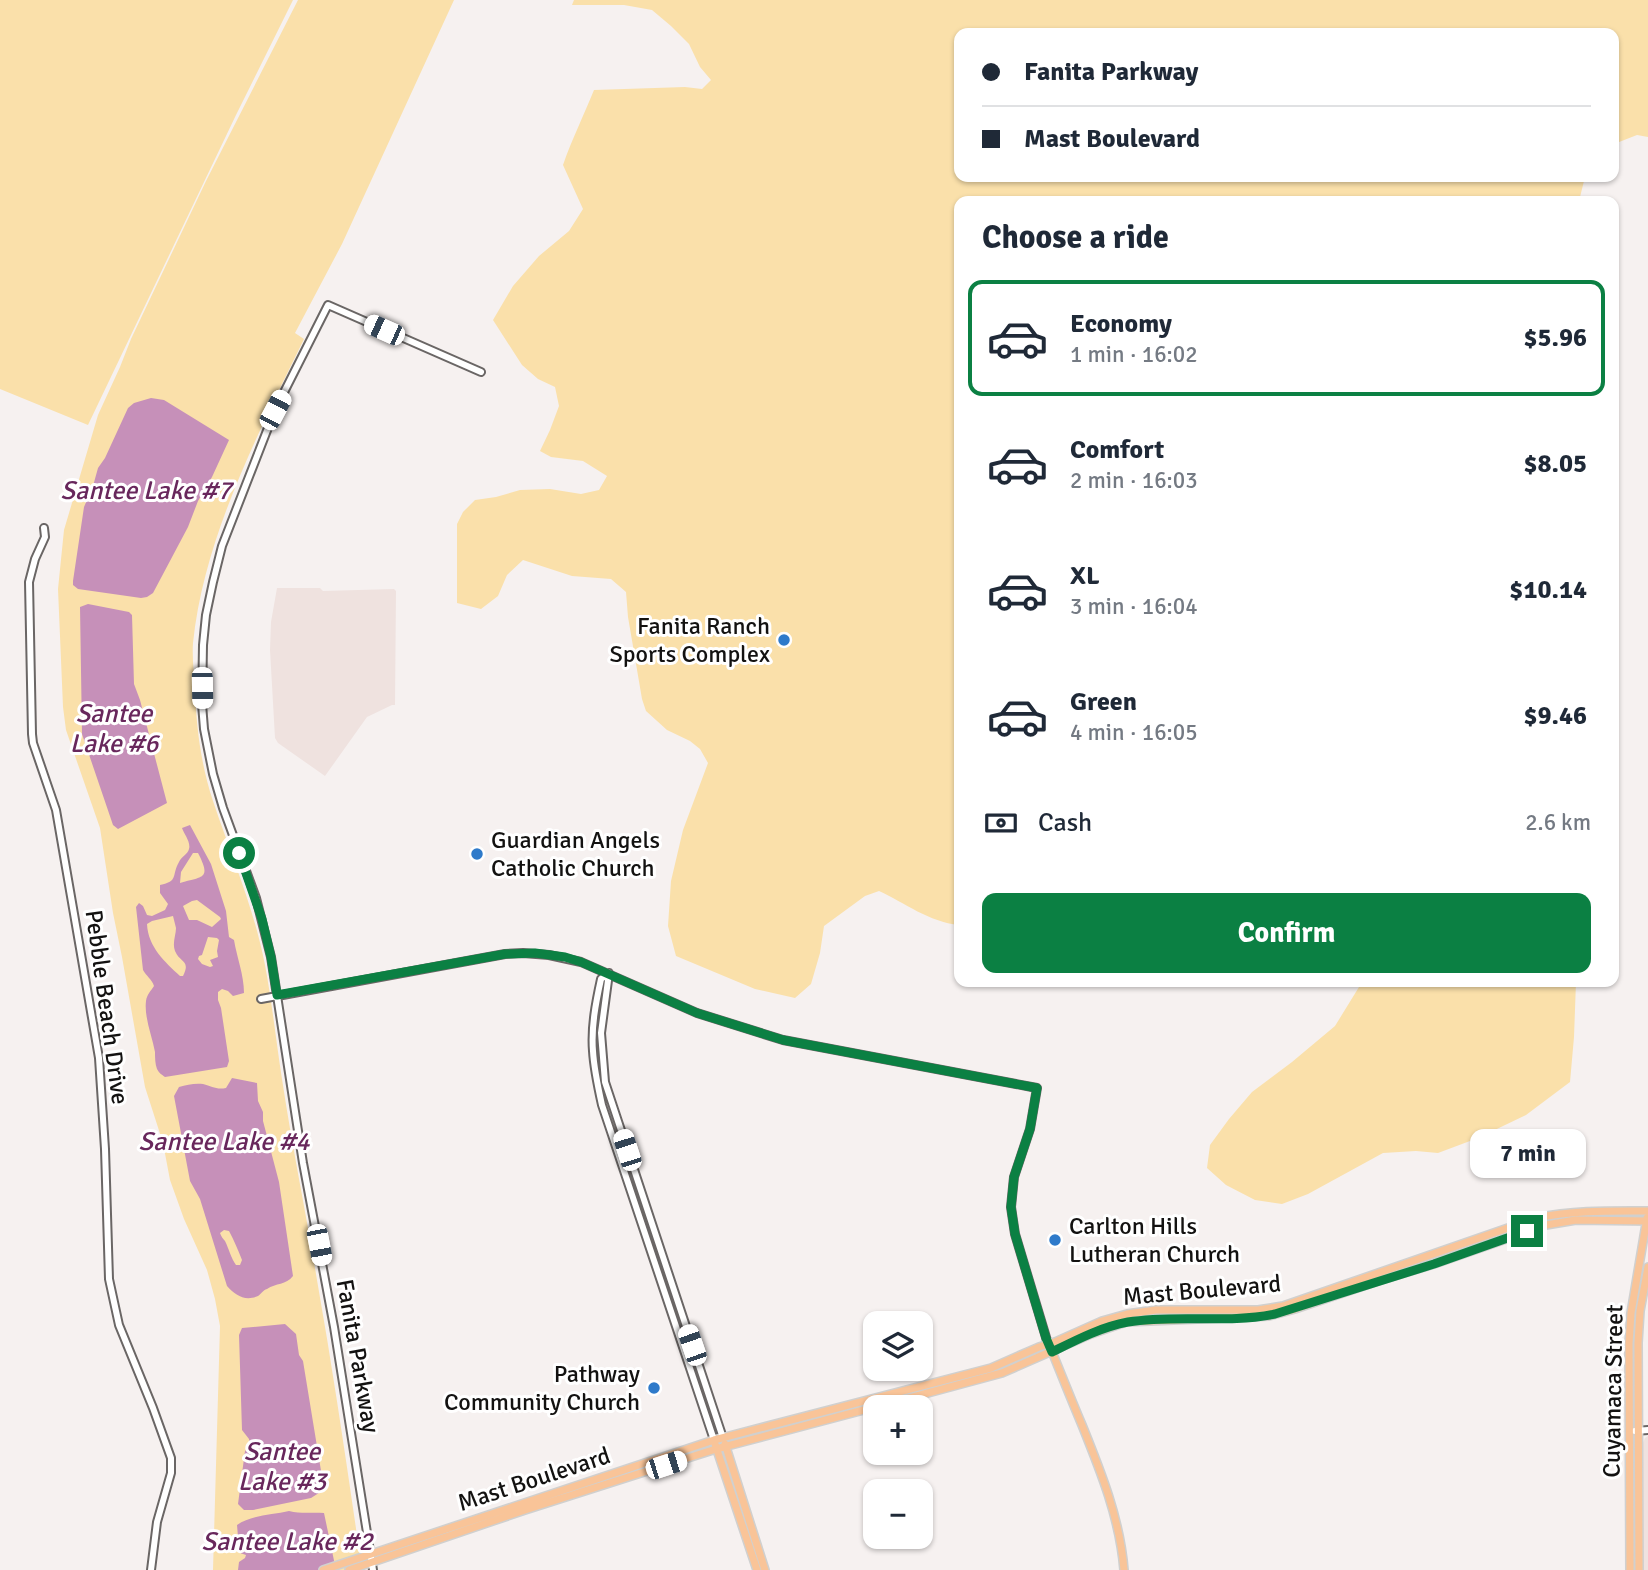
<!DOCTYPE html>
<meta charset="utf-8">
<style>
body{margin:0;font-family:Signika,sans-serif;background:#f6f6f7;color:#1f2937;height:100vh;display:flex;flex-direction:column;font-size:26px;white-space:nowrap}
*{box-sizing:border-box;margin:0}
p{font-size:23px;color:#747a83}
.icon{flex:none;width:38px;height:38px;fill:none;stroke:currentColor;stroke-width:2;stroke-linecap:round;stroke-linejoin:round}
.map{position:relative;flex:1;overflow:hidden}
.sheet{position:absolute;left:954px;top:196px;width:665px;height:791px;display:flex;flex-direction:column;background:#fff;border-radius:14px;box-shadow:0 2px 5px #0004}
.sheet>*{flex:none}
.guide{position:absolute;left:954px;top:28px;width:665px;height:154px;border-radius:14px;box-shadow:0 2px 5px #0004;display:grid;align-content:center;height:154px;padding:0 28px;background:#fff}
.controls{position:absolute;left:863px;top:1311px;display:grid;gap:14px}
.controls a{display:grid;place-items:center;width:70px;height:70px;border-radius:14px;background:#fff;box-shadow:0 2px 5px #0004;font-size:35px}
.end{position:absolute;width:32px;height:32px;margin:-16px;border:9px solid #0b8043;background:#fff;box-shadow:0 0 0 4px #fff}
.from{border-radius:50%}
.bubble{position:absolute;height:49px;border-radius:14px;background:#fff;box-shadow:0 2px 5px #0004;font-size:23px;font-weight:800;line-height:49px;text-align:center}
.car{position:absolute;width:21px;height:42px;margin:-21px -10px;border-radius:9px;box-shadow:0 0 5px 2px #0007;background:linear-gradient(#fff 24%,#345 0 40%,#fff 0 76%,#345 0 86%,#fff 0)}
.guide b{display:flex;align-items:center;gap:24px;height:66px;font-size:26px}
.guide b+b{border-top:2px solid #e0e1e3}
.guide i{width:18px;height:18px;background:#1f2937}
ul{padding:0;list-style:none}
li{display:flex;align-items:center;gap:21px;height:116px;margin:0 14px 10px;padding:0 14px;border:4px solid transparent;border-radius:14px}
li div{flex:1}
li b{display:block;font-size:26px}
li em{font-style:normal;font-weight:800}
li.current{border-color:#0b8043}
li>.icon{width:63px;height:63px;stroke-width:1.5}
h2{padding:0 28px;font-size:32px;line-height:84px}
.pay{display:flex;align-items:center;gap:18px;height:77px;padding:0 28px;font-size:26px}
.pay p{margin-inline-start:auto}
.button{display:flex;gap:14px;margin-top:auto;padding:14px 28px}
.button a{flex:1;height:80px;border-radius:14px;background:#0b8043;color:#fff;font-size:28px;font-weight:800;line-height:80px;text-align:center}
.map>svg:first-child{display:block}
</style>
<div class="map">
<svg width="1648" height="1570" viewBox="0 0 1648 1570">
<rect width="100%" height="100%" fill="#f6f1f0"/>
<path fill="#efe2df" d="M 277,588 L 320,588 L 323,591 L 394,589 L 396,591 L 395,705 L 392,705 L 367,717 L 325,776 L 278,743 L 275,738 L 270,650 L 271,622 Z
M 1648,1436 L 1648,1570 L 1643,1570 L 1643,1443 L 1645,1438 Z"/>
<path fill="#fae0aa" d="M 0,0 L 293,0 L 236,115 L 88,425 L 0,389 Z
M 298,0 L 454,0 L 342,244 L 295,333 L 304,339 C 258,434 204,537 193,643 C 192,658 194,673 195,688 C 196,726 201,765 213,801 C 231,855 254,908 265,965 C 272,1002 276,1041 282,1079 C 292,1146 306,1213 317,1280 C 334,1376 348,1473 362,1570 L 213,1570 L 220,1326 L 215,1299 L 207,1270 L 184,1219 L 170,1180 L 163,1143 L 145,1087 L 122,957 L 113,913 L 100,828 L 66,730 L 63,707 L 58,589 L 64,530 L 98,415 L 120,367 L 131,339 L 206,181 Z
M 574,0 L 1648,0 L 1648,137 L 1637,135 L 1614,144 L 1614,33 L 959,33 L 959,177 L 1585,177 L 1579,201 L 959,201 L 959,925 C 929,922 905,903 879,891 L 865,896 L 824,926 L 820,953 L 811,984 L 795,998 L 755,989 L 676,956 L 668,926 L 671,881 L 683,830 L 708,763 L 700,749 L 690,741 L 667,730 L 646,711 L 642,699 L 628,617 L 626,592 L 611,579 L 572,576 L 523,560 L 507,575 L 498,596 L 481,609 L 457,603 L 457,524 L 463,512 L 475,500 L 496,497 L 520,490 L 550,489 L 581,494 L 599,490 L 607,476 L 583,461 L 551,457 L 540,451 L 550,430 L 559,406 L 555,387 L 538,379 L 522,365 L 493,320 L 513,286 L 539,256 L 569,231 L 583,209 L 563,165 C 572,139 584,115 594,90 L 685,87 L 702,89 L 711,80 L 700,67 L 689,44 L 671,26 L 652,10 L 624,5 L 572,5 Z
M 1360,982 L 1576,982 L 1574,1037 L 1570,1082 L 1526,1115 L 1478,1138 L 1438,1153 L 1416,1151 L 1383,1153 L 1308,1194 L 1282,1204 L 1255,1200 L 1226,1185 L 1207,1168 L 1210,1145 L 1229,1119 L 1252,1092 L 1292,1062 L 1335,1026 L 1359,987 Z"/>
<path fill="#c690b9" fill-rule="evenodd" d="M 151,398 L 164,400 L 229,440 L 212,477 L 198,501 L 188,527 L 153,593 L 147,597 L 141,598 L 78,589 L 73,585 L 73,581 L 84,507 L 93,486 L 98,468 L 105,458 L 128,408 L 134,403 Z
M 88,604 L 129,612 L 132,615 L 134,684 L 140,700 L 167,803 L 118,829 L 113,825 L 82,734 L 80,607 Z
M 190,825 L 211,864 L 226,911 L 229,937 L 234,940 C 237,958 244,975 244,993 L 233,996 L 228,991 L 222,989 L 218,992 L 218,1000 L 221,1008 L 229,1061 L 227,1067 L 165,1077 C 161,1074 159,1073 157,1069 C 155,1064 155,1057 155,1052 C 152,1036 144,1017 146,1001 C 147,994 151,991 154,986 C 152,979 146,976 143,970 L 136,907 L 139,903 L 143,906 L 147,915 L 152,916 L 165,910 L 168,904 L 160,893 L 160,885 C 179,881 171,876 179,862 C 181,857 188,854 189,849 C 191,842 184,834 182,828 ZM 193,853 L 198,853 C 212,880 202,876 180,883 L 181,872 ZM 197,900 L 220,917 L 221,919 L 212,927 L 197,920 L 189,920 L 183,906 L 192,901 ZM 173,916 C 174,920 175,924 176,928 C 176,935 172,943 175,951 C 180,963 191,960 183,976 L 180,976 C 165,962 148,947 147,924 L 152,921 ZM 208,937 L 217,938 L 219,940 L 217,951 L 218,957 L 210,960 L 213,966 L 210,967 L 202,964 L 198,959 L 199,956 L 202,955 Z
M 232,1078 L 257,1083 L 258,1101 L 263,1112 L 263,1121 L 279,1182 L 293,1276 C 286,1285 276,1283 267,1289 C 263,1290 261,1294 258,1296 C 245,1302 235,1295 227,1286 L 200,1199 L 190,1181 L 174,1096 L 179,1087 C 187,1085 194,1083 203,1084 C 212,1086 216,1090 226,1088 ZM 224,1230 L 229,1231 C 234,1240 238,1250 242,1260 L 240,1265 L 236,1265 C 231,1258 229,1249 225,1241 C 223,1239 221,1236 220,1233 Z
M 285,1324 L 296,1334 L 299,1355 L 303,1361 L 323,1483 L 322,1491 L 311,1498 L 253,1510 L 244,1510 L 238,1504 L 245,1451 L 250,1447 L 249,1439 L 242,1430 L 239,1335 L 242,1328 Z
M 289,1511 C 301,1514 312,1512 324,1513 L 336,1570 L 238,1570 L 239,1562 L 245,1558 L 246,1555 L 240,1553 L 239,1549 L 237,1525 C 251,1515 272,1515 289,1511 Z"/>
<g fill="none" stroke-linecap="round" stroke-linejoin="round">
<g stroke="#6a6665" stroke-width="10">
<path id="minor" d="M 44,528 L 45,537 L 35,559 L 29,582 L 32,734 L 33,743 L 56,810 L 99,1058 L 105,1149 L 109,1279 L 119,1325 L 153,1408 L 171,1458 L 171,1473 L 157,1522 L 151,1570
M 609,973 L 601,979 C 596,1002 591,1027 593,1051 C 594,1069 598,1087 602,1105 L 714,1440
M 609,973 L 601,1033 L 605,1082 L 723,1438
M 261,999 L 505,954 L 523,953 L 549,955 L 581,962 L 697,1013 L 783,1040 L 1037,1088 L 1030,1129 L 1014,1177 L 1011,1207 L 1015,1234 L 1048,1344
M 1635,1431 L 1648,1430
M 373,1570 L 334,1327 L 303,1163 L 271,957 L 256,898 L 223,808 L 213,774 L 204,729 L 202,704 L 203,645 L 206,615 L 213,582 L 222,546 L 275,410 L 328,305 L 481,372"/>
</g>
<g stroke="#d0d0cf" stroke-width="10">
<path id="major" d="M 1051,1349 C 1061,1374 1071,1399 1082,1425 C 1101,1472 1120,1519 1124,1570
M 876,1407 L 1002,1373 L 1091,1334 L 1126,1322 L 1269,1316 L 1295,1309 L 1381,1280 L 1434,1264 L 1546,1225 L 1576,1220 L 1648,1221
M 715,1444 L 757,1570
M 725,1444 L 765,1570
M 323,1570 L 714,1440 L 991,1368 L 1039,1347 L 1055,1342 L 1102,1321 L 1127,1314 L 1156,1310 L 1258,1310 L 1283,1306 L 1537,1218 C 1574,1210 1611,1211 1648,1211
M 349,1570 L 525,1510 L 716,1449 L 875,1407
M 1630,1570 L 1629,1343 L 1631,1313 L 1647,1218
M 1639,1570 L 1638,1343 L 1640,1311 L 1648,1267"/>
</g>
<use href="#minor" stroke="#fff" stroke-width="6"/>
<use href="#major" stroke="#f9c498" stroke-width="7"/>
</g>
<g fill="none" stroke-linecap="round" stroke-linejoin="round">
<path stroke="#0b8043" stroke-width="9" d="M 239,853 L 262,919 L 271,957 L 277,995 L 505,954 L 535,953 L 565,957 L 581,962 L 697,1013 L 783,1040 L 1037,1088 L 1030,1129 L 1014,1177 L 1011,1207 L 1015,1234 L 1046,1338 L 1052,1352 C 1076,1340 1101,1327 1128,1322 C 1177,1314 1227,1324 1275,1314 L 1434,1264 L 1527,1231"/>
</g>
<g fill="#2e7aca" stroke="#fff" stroke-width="2.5">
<circle cx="784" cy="640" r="7"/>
<circle cx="477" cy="854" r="7"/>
<circle cx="1055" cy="1240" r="7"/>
<circle cx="654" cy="1388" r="7"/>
</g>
<g text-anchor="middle" stroke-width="6" stroke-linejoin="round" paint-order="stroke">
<g font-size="24" fill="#131211" stroke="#fff" text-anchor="end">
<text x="770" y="634">Fanita Ranch<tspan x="770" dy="28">Sports Complex</tspan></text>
<text x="491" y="848" text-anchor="start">Guardian Angels<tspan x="491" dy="28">Catholic Church</tspan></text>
<text x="1069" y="1234" text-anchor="start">Carlton Hills<tspan x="1069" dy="28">Lutheran Church</tspan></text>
<text x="640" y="1382">Pathway<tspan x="640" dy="28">Community Church</tspan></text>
</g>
<g font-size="24" fill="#131211" stroke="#fff">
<text transform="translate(107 1007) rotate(82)" y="8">Pebble Beach Drive</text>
<text transform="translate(1202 1290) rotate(-5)" y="8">Mast Boulevard</text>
<text transform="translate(358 1356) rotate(80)" y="8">Fanita Parkway</text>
<text transform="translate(1613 1391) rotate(-89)" y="8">Cuyamaca Street</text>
<text transform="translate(534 1479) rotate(-18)" y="8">Mast Boulevard</text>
</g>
<g font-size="26" font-style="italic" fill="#68275c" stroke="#fff">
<text x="146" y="499">Santee Lake #7</text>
<text x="114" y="722">Santee<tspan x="114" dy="30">Lake #6</tspan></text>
<text x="224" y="1150">Santee Lake #4</text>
<text x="282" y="1460">Santee<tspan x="282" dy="30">Lake #3</tspan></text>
<text x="287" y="1550">Santee Lake #2</text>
</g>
</g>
</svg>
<div class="controls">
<a><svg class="icon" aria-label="layers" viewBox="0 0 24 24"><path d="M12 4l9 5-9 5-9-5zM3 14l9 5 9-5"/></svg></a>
<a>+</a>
<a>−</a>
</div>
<i class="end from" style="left:239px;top:853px"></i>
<i class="end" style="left:1527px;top:1231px"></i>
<div class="bubble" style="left:1470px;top:1129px;width:116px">7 min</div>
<i class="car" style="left:384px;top:330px;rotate:294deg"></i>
<i class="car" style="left:275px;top:410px;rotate:28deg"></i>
<i class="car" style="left:202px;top:688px;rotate:179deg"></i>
<i class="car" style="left:627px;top:1150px;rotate:342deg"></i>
<i class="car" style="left:319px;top:1245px;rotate:169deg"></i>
<i class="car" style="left:692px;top:1345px;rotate:341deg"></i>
<i class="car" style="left:666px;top:1465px;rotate:72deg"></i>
<div class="guide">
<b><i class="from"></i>Fanita Parkway</b>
<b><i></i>Mast Boulevard</b>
</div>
<section class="sheet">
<h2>Choose a ride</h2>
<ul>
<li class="current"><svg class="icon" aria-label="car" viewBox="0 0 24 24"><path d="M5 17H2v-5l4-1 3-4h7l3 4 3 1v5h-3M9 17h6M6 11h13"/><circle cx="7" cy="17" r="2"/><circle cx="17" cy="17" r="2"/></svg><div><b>Economy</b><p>1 min · 16:02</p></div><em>$5.96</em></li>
<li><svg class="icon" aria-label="car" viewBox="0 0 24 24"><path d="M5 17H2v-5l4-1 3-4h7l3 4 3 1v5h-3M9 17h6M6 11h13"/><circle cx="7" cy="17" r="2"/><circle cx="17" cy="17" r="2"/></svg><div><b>Comfort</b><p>2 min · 16:03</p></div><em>$8.05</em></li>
<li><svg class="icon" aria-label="car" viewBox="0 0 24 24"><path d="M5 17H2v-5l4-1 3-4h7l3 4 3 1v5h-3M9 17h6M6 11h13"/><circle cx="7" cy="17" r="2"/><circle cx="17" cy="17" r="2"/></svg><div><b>XL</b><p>3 min · 16:04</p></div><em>$10.14</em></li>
<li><svg class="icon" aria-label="car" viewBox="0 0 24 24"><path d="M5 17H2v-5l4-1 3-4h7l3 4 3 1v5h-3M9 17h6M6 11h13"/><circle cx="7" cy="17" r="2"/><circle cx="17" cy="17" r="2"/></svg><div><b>Green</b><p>4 min · 16:05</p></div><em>$9.46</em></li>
</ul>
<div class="pay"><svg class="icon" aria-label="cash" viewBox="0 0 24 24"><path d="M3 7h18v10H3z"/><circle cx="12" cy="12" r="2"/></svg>Cash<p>2.6 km</p></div>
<div class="button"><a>Confirm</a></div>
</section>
</div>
